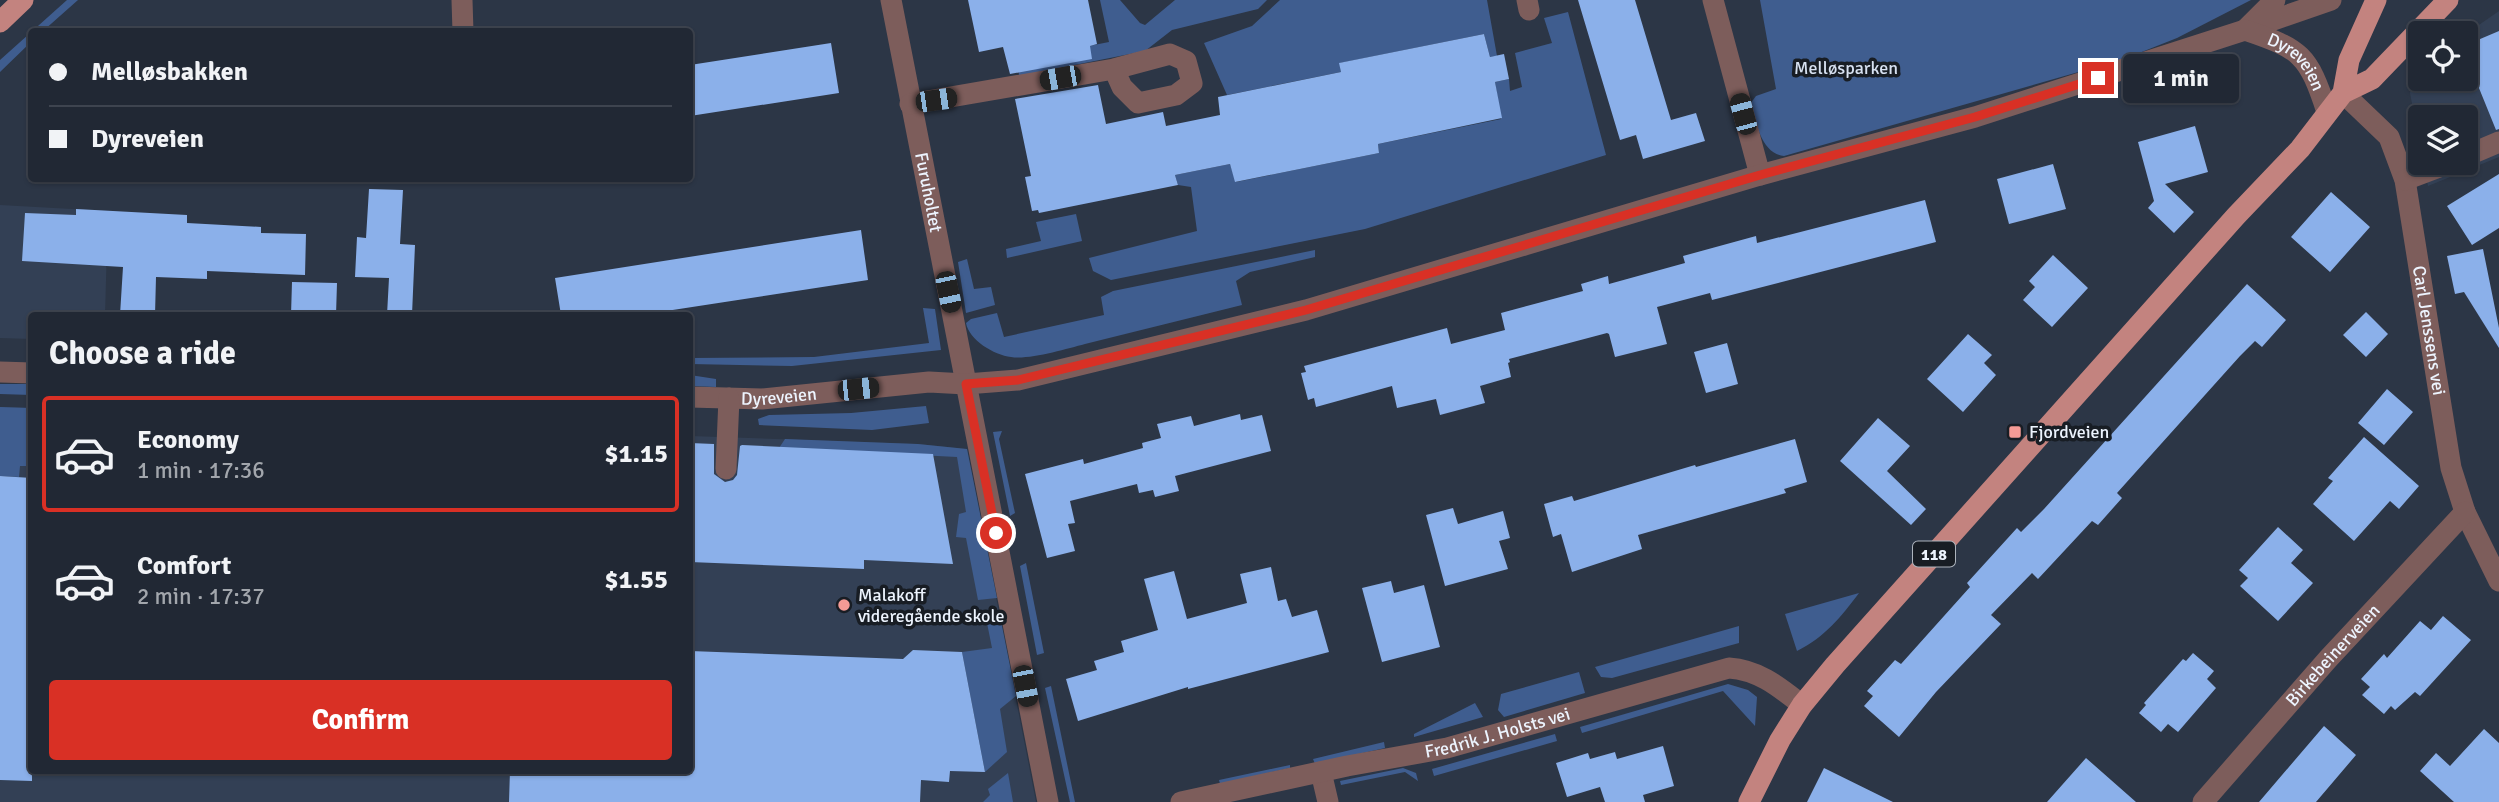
<!DOCTYPE html>
<meta charset="utf-8">
<style>
body{margin:0;font-family:Signika,sans-serif;background:#29303c;color:#f1f3f6;height:100vh;display:flex;flex-direction:column;font-size:26px;white-space:nowrap}
*{box-sizing:border-box;margin:0}
p{font-size:23px;color:#a2a6ac}
.icon{flex:none;width:38px;height:38px;fill:none;stroke:currentColor;stroke-width:2;stroke-linecap:round;stroke-linejoin:round}
.map{position:relative;flex:1;overflow:hidden}
.sheet{position:absolute;left:28px;top:312px;width:665px;height:462px;display:flex;flex-direction:column;background:#212834;border-radius:7px;box-shadow:0 2px 5px #0004,0 0 0 2px #3e444f}
.sheet>*{flex:none}
.banner{position:absolute;left:28px;top:28px;width:665px;height:154px;border-radius:7px;box-shadow:0 2px 5px #0004,0 0 0 2px #3e444f;display:grid;align-content:center;height:154px;padding:0 21px;background:#212834}
.fabs{position:absolute;left:2408px;top:21px;display:grid;gap:14px}
.fabs a{display:grid;place-items:center;width:70px;height:70px;border-radius:7px;background:#212834;box-shadow:0 2px 5px #0004,0 0 0 2px #3e444f;font-size:35px}
.end{position:absolute;width:32px;height:32px;margin:-16px;border:9px solid #d93025;background:#fff;box-shadow:0 0 0 4px #fff}
.from{border-radius:50%}
.bubble{position:absolute;height:49px;border-radius:7px;background:#212834;box-shadow:0 2px 5px #0004,0 0 0 2px #3e444f;font-size:23px;font-weight:700;line-height:49px;text-align:center}
.car{position:absolute;width:21px;height:42px;margin:-21px -10px;border-radius:9px;box-shadow:0 0 5px 2px #0007;background:linear-gradient(#222 24%,#8ab4d8 0 40%,#222 0 76%,#8ab4d8 0 86%,#222 0)}
.banner b{display:flex;align-items:center;gap:24px;height:66px;font-size:26px}
.banner b+b{border-top:2px solid #3e444f}
.banner i{width:18px;height:18px;background:#f1f3f6}
ul{padding:0;list-style:none}
li{display:flex;align-items:center;gap:21px;height:116px;margin:0 14px 10px;padding:0 7px;border:4px solid transparent;border-radius:7px}
li div{flex:1}
li b{display:block;font-size:26px}
li em{font-style:normal;font-weight:700}
li.active{border-color:#d93025}
li>.icon{width:63px;height:63px;stroke-width:1.5}
h2{padding:0 21px;font-size:32px;line-height:84px}
.action{display:flex;gap:14px;margin-top:auto;padding:14px 21px}
.action a{flex:1;height:80px;border-radius:7px;background:#d93025;color:#fff;font-size:28px;font-weight:700;line-height:80px;text-align:center}
.map>svg:first-child{display:block}
</style>
<div class="map">
<svg width="2499" height="802" viewBox="0 0 2499 802">
<rect width="100%" height="100%" fill="#2c3646"/>
<path fill="#334055" d="M 2499,11 L 2499,157 L 2428,186 L 2424,163 L 2466,163 L 2466,117 L 2420,117 L 2420,145 L 2410,93 L 2417,72 L 2420,69 L 2420,79 L 2466,79 L 2466,34 Z
M 0,205 L 108,211 L 105,315 L 32,315 L 31,339 L 0,338 Z
M 0,407 L 31,408 L 32,770 L 690,770 L 690,436 L 918,444 L 967,449 L 1036,802 L 0,802 Z"/>
<path fill="#3f5d8f" d="M 67,0 L 78,0 L 43,31 L 32,32 L 31,42 L 0,72 L 0,60 Z
M 1100,0 L 1120,0 L 1140,23 L 1145,25 L 1175,0 L 1267,0 L 1258,9 L 1172,30 L 1145,51 L 1019,76 L 1018,60 L 1109,42 Z
M 1280,0 L 1487,0 L 1497,56 L 1490,57 L 1484,34 L 1340,63 L 1341,72 L 1227,95 L 1204,43 L 1252,26 Z
M 1760,0 L 2251,0 L 2177,38 L 2124,59 L 1784,156 C 1762,154 1756,123 1750,104 L 1756,96 L 1776,89 Z
M 1568,12 L 1606,155 L 1365,229 L 1111,280 L 1093,271 L 1089,258 L 1197,231 L 1191,187 L 1178,185 L 1175,175 L 1230,164 L 1236,182 L 1379,153 L 1378,144 L 1501,119 L 1495,82 L 1509,79 L 1510,91 L 1522,87 L 1515,53 L 1552,43 L 1544,18 Z
M 1076,214 L 1082,241 L 1007,258 L 1006,249 L 1041,241 L 1036,222 Z
M 1315,250 L 1315,257 L 1250,272 L 1236,281 L 1242,305 C 1190,318 1137,331 1085,344 C 1066,349 1029,360 1011,357 C 994,355 969,340 966,323 L 971,319 L 997,313 L 1004,337 L 1104,315 L 1101,297 L 1113,291 Z
M 967,259 L 974,289 L 991,287 L 995,305 L 966,313 L 958,262 Z
M 923,308 L 935,309 L 941,350 L 792,366 L 690,364 L 690,358 L 814,357 L 929,343 Z
M 690,375 L 716,379 L 716,387 L 690,386 Z
M 0,384 L 31,384 L 31,395 L 0,394 Z
M 926,406 L 929,423 L 872,430 L 759,425 L 758,419 L 769,415 L 851,413 Z
M 0,407 L 31,408 L 31,466 L 20,466 L 19,477 L 0,476 Z
M 1002,431 L 999,439 L 1015,513 L 1010,516 L 993,432 Z
M 785,439 L 918,444 L 967,449 L 997,598 L 978,600 L 966,538 L 956,537 L 959,514 L 966,512 L 957,457 L 779,448 Z
M 1026,563 L 1044,653 L 1037,655 L 1020,566 Z
M 1859,593 C 1841,617 1825,637 1797,651 L 1785,614 Z
M 999,611 L 1016,696 L 1000,709 L 1007,752 L 985,772 L 962,652 L 992,648 L 985,613 Z
M 1739,626 L 1739,643 L 1612,678 L 1601,677 L 1595,667 Z
M 1579,672 L 1585,693 L 1504,717 L 1498,710 L 1501,694 Z
M 1728,684 L 1748,690 L 1757,697 L 1755,726 L 1723,691 L 1582,733 L 1580,727 Z
M 1051,686 L 1075,802 L 1070,802 L 1045,688 Z
M 1475,703 L 1483,717 L 1414,737 L 1414,734 Z
M 1555,734 L 1557,741 L 1434,776 L 1432,769 Z
M 1384,742 L 1385,748 L 1315,764 L 1313,759 Z
M 1290,765 L 1290,768 L 1220,784 L 1219,780 Z
M 1403,768 L 1416,773 L 1418,781 L 1405,772 L 1341,785 L 1340,781 Z
M 1008,773 L 1013,802 L 983,802 L 990,795 L 988,789 Z"/>
<path fill="#8bb0ea" d="M 968,0 L 1088,0 L 1097,44 L 1090,46 L 1092,59 L 1010,74 L 1003,47 L 979,52 Z
M 1578,0 L 1635,0 L 1671,120 L 1696,113 L 1705,141 L 1643,159 L 1636,135 L 1620,140 Z
M 2499,31 L 2499,129 L 2496,130 L 2466,56 L 2466,45 Z
M 1484,34 L 1490,57 L 1504,54 L 1509,79 L 1495,82 L 1502,118 L 1378,144 L 1379,153 L 1235,182 L 1230,164 L 1175,175 L 1178,185 L 1039,213 L 1038,210 L 1032,211 L 1025,177 L 1031,176 L 1015,99 L 1098,85 L 1106,124 L 1163,112 L 1166,126 L 1220,115 L 1218,97 L 1341,72 L 1339,63 Z
M 831,43 L 839,93 L 690,116 L 690,65 Z
M 2195,126 L 2208,172 L 2165,184 L 2194,212 L 2174,233 L 2148,208 L 2154,201 L 2138,142 Z
M 2053,164 L 2066,209 L 2009,224 L 1997,179 Z
M 2499,174 L 2499,228 L 2472,245 L 2447,206 Z
M 369,189 L 403,190 L 400,244 L 415,245 L 412,315 L 387,315 L 389,278 L 355,277 L 357,237 L 366,238 Z
M 2331,192 L 2370,227 L 2330,272 L 2291,237 Z
M 1925,200 L 1936,242 L 1712,300 L 1710,293 L 1657,307 L 1667,344 L 1615,357 L 1609,334 L 1607,333 L 1509,359 L 1510,362 L 1508,363 L 1511,377 L 1480,386 L 1485,403 L 1440,415 L 1436,399 L 1397,408 L 1392,386 L 1316,407 L 1314,398 L 1308,400 L 1301,373 L 1306,372 L 1304,366 L 1447,328 L 1451,344 L 1505,330 L 1501,313 L 1583,291 L 1581,284 L 1608,276 L 1609,284 L 1685,263 L 1683,256 L 1756,236 L 1757,243 Z
M 76,209 L 187,215 L 187,223 L 261,227 L 261,233 L 306,234 L 305,275 L 207,271 L 207,279 L 156,277 L 155,315 L 120,315 L 123,267 L 22,261 L 25,213 L 76,215 Z
M 861,230 L 868,280 L 640,315 L 561,315 L 555,278 Z
M 2483,249 L 2499,328 L 2499,348 L 2464,292 L 2455,294 L 2447,256 Z
M 2053,255 L 2088,288 L 2052,327 L 2023,300 L 2035,287 L 2029,281 Z
M 292,282 L 337,283 L 336,315 L 291,315 Z
M 2247,284 L 2286,320 L 2262,347 L 2255,341 L 2240,356 L 2117,493 L 2122,498 L 2098,525 L 2092,521 L 2038,579 L 2032,573 L 1991,615 L 2001,624 L 1936,692 L 1899,737 L 1864,706 L 1873,696 L 1867,691 L 1895,660 L 1901,664 L 1970,587 L 1967,583 L 2017,528 L 2021,532 L 2044,509 Z
M 2366,312 L 2388,334 L 2366,357 L 2343,335 Z
M 1968,334 L 1992,355 L 1984,363 L 1996,375 L 1963,412 L 1927,379 Z
M 1727,343 L 1738,384 L 1706,393 L 1694,352 Z
M 2387,389 L 2413,412 L 2384,445 L 2358,423 Z
M 1240,414 L 1241,420 L 1262,415 L 1271,451 L 1175,476 L 1179,491 L 1155,497 L 1153,490 L 1139,493 L 1137,484 L 1070,501 L 1075,523 L 1068,524 L 1075,551 L 1047,558 L 1025,474 L 1083,459 L 1084,464 L 1143,448 L 1142,443 L 1161,438 L 1157,424 L 1191,416 L 1194,426 Z
M 1878,418 L 1910,446 L 1887,471 L 1926,509 L 1911,525 L 1840,461 Z
M 2364,437 L 2419,486 L 2399,509 L 2390,501 L 2354,541 L 2313,504 L 2333,481 L 2328,478 Z
M 1795,439 L 1807,482 L 1784,489 L 1786,493 L 1638,535 L 1642,549 L 1572,572 L 1561,534 L 1553,537 L 1544,504 L 1572,496 L 1574,501 L 1695,465 L 1696,467 Z
M 690,443 L 714,444 L 714,474 L 725,482 L 733,480 L 737,475 L 740,446 L 742,445 L 933,454 L 953,564 L 864,560 L 864,569 L 690,562 Z
M 0,476 L 32,478 L 32,781 L 0,780 Z
M 1453,508 L 1458,524 L 1503,511 L 1510,538 L 1499,541 L 1508,569 L 1445,586 L 1426,515 Z
M 2278,527 L 2303,550 L 2291,563 L 2313,583 L 2278,621 L 2240,586 L 2248,578 L 2239,570 Z
M 1271,567 L 1278,601 L 1286,599 L 1292,617 L 1317,610 L 1329,652 L 1188,689 L 1188,687 L 1078,721 L 1066,679 L 1097,670 L 1094,661 L 1124,652 L 1121,641 L 1158,630 L 1144,579 L 1174,571 L 1187,619 L 1247,603 L 1240,574 Z
M 1391,581 L 1394,593 L 1424,585 L 1440,647 L 1382,662 L 1362,588 Z
M 2443,616 L 2471,640 L 2420,696 L 2415,692 L 2395,710 L 2391,706 L 2384,714 L 2362,695 L 2370,687 L 2361,679 L 2384,654 L 2387,658 L 2420,621 L 2431,630 Z
M 913,650 L 962,652 L 985,772 L 950,771 L 949,782 L 921,780 L 920,802 L 509,802 L 510,770 L 690,770 L 690,651 L 903,659 Z
M 2193,653 L 2214,671 L 2207,679 L 2216,688 L 2178,732 L 2168,724 L 2161,732 L 2139,713 L 2146,705 L 2144,703 L 2183,659 L 2186,661 Z
M 2324,726 L 2356,755 L 2316,802 L 2259,802 Z
M 2484,729 L 2499,743 L 2499,802 L 2454,802 L 2420,771 L 2436,753 L 2450,766 Z
M 1663,746 L 1674,786 L 1643,795 L 1645,802 L 1605,802 L 1600,787 L 1567,797 L 1556,763 L 1588,753 L 1590,759 L 1615,752 L 1617,759 Z
M 2086,758 L 2136,802 L 2047,802 Z
M 1824,768 L 1893,802 L 1807,802 Z"/>
<g fill="none" stroke-linecap="round" stroke-linejoin="round">
<g stroke="#7d5d5b" stroke-width="21">
<path d="M 462,0 L 463,32"/>
<path id="s1" d="M 891,0 L 1048,802"/>
<path d="M 1527,0 L 1529,10"/>
<path d="M 1713,0 L 1760,175"/>
<path d="M 2275,0 L 2245,30 L 2331,0"/>
<path id="s2" d="M 2343,93 L 2389,137 L 2405,180 L 2451,468 L 2465,512 L 2499,581"/>
<path d="M 910,104 L 1114,69 L 1170,54 L 1186,61 L 1192,83 L 1176,95 L 1138,103 L 1122,87 L 1114,69"/>
<path d="M 2466,156 L 2499,142"/>
<path d="M 2405,180 L 2450,163"/>
<path d="M 0,372 L 32,373"/>
<path id="s3" d="M 690,397 L 762,399 L 929,382 L 966,384 L 1018,380 L 1306,310 L 1760,175 L 1975,117 L 2245,30 C 2301,49 2308,54 2327,112"/>
<path d="M 726,469 L 729,398"/>
<path d="M 1321,772 L 1328,802"/>
<path id="s4" d="M 1181,802 L 1347,766 L 1447,748 L 1729,668 C 1759,670 1779,687 1802,705"/>
<path id="s5" d="M 2203,802 L 2328,659 L 2465,512"/>
</g>
<path stroke="#c3837f" stroke-width="21" d="M 0,22 L 23,0
M 2343,93 L 2349,60 L 2376,0
M 1749,802 L 1780,740 L 1802,705 L 1835,665 L 2236,216 L 2300,149 L 2343,93 L 2372,79 L 2448,0"/>
</g>
<g fill="none" stroke-linecap="round" stroke-linejoin="round">
<path stroke="#d93025" stroke-width="9" d="M 996,533 L 966,384 L 1018,380 L 1306,310 L 1760,175 L 1975,117 L 2098,78"/>
</g>
<g fill="#f59b96" stroke="#181d24" stroke-width="2.5">
<rect x="2008" y="425" width="14" height="14" rx="3.5"/>
<circle cx="844" cy="605" r="7"/>
</g>
<g text-anchor="middle" stroke-width="7" stroke-linejoin="round" paint-order="stroke">
<rect fill="#181d24" stroke="#adb4bd" stroke-width="2" x="1913" y="541.5" width="42" height="25" rx="5"/>
<g font-size="16" font-weight="bold" fill="#edf4fe">
<text x="1934" y="560">118</text>
</g>
<g font-size="18" fill="#edf4fe" stroke="#181d24">
<text dy="6" stroke="none"><textPath href="#s3" startOffset="1668">Dyreveien</textPath></text>
<text dy="6" stroke="none"><textPath href="#s1" startOffset="196">Furuholtet</textPath></text>
<text dy="6" stroke="none"><textPath href="#s2" startOffset="262">Carl Jenssens vei</textPath></text>
<text dy="6" stroke="none"><textPath href="#s3" startOffset="89">Dyreveien</textPath></text>
<text dy="6" stroke="none"><textPath href="#s5" startOffset="196">Birkebeinerveien</textPath></text>
<text dy="6" stroke="none"><textPath href="#s4" startOffset="324">Fredrik J. Holsts vei</textPath></text>
</g>
<g font-size="18" fill="#d8e2f2" stroke="#181d24">
<text x="1846" y="74">Melløsparken</text>
</g>
<g font-size="18" fill="#edf4fe" stroke="#181d24" text-anchor="start">
<text x="2029" y="438">Fjordveien</text>
<text x="858" y="601">Malakoff<tspan x="858" dy="21">videregående skole</tspan></text>
</g>
</g>
</svg>
<div class="fabs">
<a><svg class="icon" aria-label="locate" viewBox="0 0 24 24"><circle cx="12" cy="12" r="6"/><path d="M12 2v4M12 18v4M2 12h4M18 12h4"/></svg></a>
<a><svg class="icon" aria-label="layers" viewBox="0 0 24 24"><path d="M12 4l9 5-9 5-9-5zM3 14l9 5 9-5"/></svg></a>
</div>
<i class="end from" style="left:996px;top:533px"></i>
<i class="end" style="left:2098px;top:78px"></i>
<div class="bubble" style="left:2123px;top:54px;width:116px">1 min</div>
<i class="car" style="left:1060px;top:78px;rotate:260deg"></i>
<i class="car" style="left:936px;top:100px;rotate:82deg"></i>
<i class="car" style="left:1743px;top:114px;rotate:345deg"></i>
<i class="car" style="left:948px;top:292px;rotate:168deg"></i>
<i class="car" style="left:858px;top:389px;rotate:84deg"></i>
<i class="car" style="left:1025px;top:686px;rotate:169deg"></i>
<div class="banner">
<b><i class="from"></i>Melløsbakken</b>
<b><i></i>Dyreveien</b>
</div>
<section class="sheet">
<h2>Choose a ride</h2>
<ul>
<li class="active"><svg class="icon" aria-label="car" viewBox="0 0 24 24"><path d="M5 17H2v-5l4-1 3-4h7l3 4 3 1v5h-3M9 17h6M6 11h13"/><circle cx="7" cy="17" r="2"/><circle cx="17" cy="17" r="2"/></svg><div><b>Economy</b><p>1 min · 17:36</p></div><em>$1.15</em></li>
<li><svg class="icon" aria-label="car" viewBox="0 0 24 24"><path d="M5 17H2v-5l4-1 3-4h7l3 4 3 1v5h-3M9 17h6M6 11h13"/><circle cx="7" cy="17" r="2"/><circle cx="17" cy="17" r="2"/></svg><div><b>Comfort</b><p>2 min · 17:37</p></div><em>$1.55</em></li>
</ul>
<div class="action"><a>Confirm</a></div>
</section>
</div>
